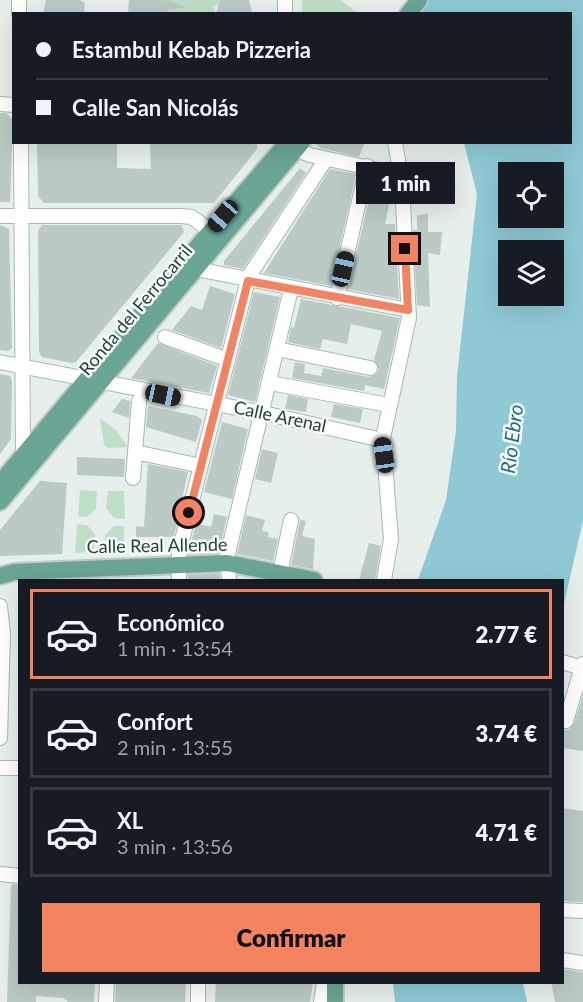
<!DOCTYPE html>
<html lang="es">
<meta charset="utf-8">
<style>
body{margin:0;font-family:Lato,sans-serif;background:#20242c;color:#f1f3f6;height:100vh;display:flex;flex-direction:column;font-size:22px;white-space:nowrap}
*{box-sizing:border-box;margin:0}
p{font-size:20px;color:#9ea1a6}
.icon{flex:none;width:33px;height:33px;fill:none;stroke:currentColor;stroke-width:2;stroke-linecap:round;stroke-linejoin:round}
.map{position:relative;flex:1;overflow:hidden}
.sheet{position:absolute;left:18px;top:579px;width:546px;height:405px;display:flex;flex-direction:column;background:#171b24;border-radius:0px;box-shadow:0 6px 24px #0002}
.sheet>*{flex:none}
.banner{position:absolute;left:12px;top:12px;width:560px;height:132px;border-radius:0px;box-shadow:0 6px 24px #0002;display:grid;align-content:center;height:132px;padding:0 24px;background:#171b24}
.controls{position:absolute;left:498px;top:162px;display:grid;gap:12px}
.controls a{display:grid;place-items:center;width:66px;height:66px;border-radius:0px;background:#171b24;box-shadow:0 6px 24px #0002;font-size:30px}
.end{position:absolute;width:27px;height:27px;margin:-14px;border:8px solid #f4845f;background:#111;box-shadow:0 0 0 3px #111}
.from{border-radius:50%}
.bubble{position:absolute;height:42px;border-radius:0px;background:#171b24;box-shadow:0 6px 24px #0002;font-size:20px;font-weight:800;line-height:42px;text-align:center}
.car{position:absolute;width:18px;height:36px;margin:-18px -9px;border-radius:8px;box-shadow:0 0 4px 2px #0007;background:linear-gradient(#222 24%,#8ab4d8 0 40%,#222 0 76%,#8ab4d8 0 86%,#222 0)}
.banner b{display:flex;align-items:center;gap:21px;height:57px;font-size:22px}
.banner b+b{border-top:2px solid #363941}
.banner i{width:15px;height:15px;background:#f1f3f6}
ul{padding:10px 0 0;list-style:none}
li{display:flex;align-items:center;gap:18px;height:90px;margin:0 12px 9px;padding:0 12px;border:3px solid #363941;border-radius:0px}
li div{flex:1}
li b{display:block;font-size:22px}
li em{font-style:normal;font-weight:800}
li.active{border-color:#f4845f}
li>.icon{width:54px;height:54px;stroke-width:1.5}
.button{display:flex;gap:12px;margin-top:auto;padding:12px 24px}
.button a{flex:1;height:69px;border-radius:0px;background:#f4845f;color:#111;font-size:24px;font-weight:800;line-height:69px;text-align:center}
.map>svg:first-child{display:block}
</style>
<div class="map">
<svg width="583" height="1002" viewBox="0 0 583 1002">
<rect width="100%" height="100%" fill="#e6efeb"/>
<path fill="#bfe0c8" d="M 167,0 L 220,0 L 220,4 L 213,6 L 215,13 L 168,13 Z
M 302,0 L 341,0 L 357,13 L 302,13 Z
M 100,418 L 116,430 L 128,447 L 108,448 L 104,445 Z
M 80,490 L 97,491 L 96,509 L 87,517 L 78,516 Z
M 108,491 L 124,491 L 125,519 L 114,518 L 106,508 Z
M 77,524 L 87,525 L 95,534 L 94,552 L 75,553 Z
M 114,526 L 124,526 L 124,551 L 105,552 L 105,535 Z"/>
<path fill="#8ec9d4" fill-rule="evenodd" d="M 417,0 L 583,0 L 583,521 L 563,608 L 562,580 L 418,580 L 446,500 L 456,431 L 457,377 L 477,194 L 464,143 L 570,142 L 570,14 L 423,13 ZM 508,172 L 554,172 L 554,218 L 508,218 ZM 508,250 L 554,250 L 554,296 L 508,296 Z
M 393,983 L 523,983 L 527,1002 L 395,1002 Z"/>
<path fill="#bbcac4" d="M 46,0 L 80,0 L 85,3 L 84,14 L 43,14 Z
M 129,0 L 167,0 L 186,7 L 168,10 L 168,14 L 128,14 Z
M 220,0 L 249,0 L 252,14 L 216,14 Z
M 0,113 L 6,113 L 13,120 L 10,202 L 0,202 Z
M 37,142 L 117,142 L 117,168 L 151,169 L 150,142 L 257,142 L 257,149 L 214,203 L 44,203 L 38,196 Z
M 313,142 L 365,142 L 359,157 L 321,148 Z
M 300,168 L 306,173 L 243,269 L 224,265 L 224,261 Z
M 330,169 L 356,174 L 331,286 L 264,273 Z
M 374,178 L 393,182 L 394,200 L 390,200 L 385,224 L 395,224 L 399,299 L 348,289 Z
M 428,214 L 428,232 L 442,232 L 440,255 L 428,253 L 430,307 L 417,305 L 413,230 L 417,230 L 417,215 Z
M 0,225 L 9,229 L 12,348 L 8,351 L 0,350 Z
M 42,225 L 181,225 L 184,232 L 76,362 L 72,363 L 42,357 L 39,352 L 38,230 Z
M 210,286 L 235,294 L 221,348 L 172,330 L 191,306 L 202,310 Z
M 254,292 L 280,297 L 255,402 L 228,395 Z
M 301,299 L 400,318 L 384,389 L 365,385 L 364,391 L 292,378 L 295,362 L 305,364 L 304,373 L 321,376 L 323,368 L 369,377 L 376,374 L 379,369 L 374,360 L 382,331 L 351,324 L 347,344 L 323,339 L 320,349 L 288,342 L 291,327 L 294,328 Z
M 158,343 L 217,366 L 209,393 L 131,378 Z
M 0,374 L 10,376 L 12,381 L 11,439 L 0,454 Z
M 288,395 L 308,399 L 306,412 L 285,409 Z
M 122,399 L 130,401 L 129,418 L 112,412 Z
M 334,404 L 363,409 L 360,423 L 331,417 Z
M 148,406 L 197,416 L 202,420 L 196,442 L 146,427 Z
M 222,422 L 248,429 L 232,499 L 204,492 Z
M 262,449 L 278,453 L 271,483 L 255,479 Z
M 77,457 L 125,459 L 124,477 L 77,475 Z
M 148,464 L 188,472 L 174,537 L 136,537 L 136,526 L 144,527 Z
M 40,481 L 67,483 L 62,554 L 0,556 L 0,530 Z
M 214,514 L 227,517 L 219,553 L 188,554 L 196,523 L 211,527 Z
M 246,515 L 265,520 L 262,531 L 269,532 L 268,537 L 278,539 L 273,561 L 237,554 Z
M 300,520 L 306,521 L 302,536 L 315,539 L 313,569 L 291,565 Z
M 369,543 L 381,546 L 375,580 L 359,580 Z
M 219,574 L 220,580 L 188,580 L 188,575 Z
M 583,695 L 583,751 L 562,748 L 563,729 L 569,730 L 574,724 Z
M 562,808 L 583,811 L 583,902 L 562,901 Z
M 13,884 L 20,885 L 20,982 L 95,982 L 94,1002 L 68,1002 L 64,998 L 36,996 L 36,1002 L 7,1002 L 11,886 Z
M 562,969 L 583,972 L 583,1002 L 555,1002 L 551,982 L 562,982 Z
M 116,982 L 186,982 L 185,1002 L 115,1002 Z
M 216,982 L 313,982 L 310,1002 L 215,1002 Z"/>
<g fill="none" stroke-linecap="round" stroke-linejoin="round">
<g stroke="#a8b8b2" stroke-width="16">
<path id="minor" d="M 19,0 L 19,14
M 285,0 L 285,14
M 0,104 L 14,105
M 21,142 L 23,455
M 288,146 L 310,155 L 401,175
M 0,216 L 181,216 L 192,217 L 219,238
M 196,269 L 408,310
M 337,298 L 367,166
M 165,337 L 228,360
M 277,349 L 370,368
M 0,362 L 263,413 L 382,440
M 270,383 L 383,404
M 135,452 L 192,464
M 133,478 L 139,401
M 227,557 L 291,289
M 228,568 L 229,580
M 281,568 L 291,520
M 179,580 L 179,552 L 249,276 L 326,159
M 384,580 L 391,539 L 383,438 L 409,318 L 402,183 L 395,142
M 0,606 L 3,634 L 0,738
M 562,662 L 583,668
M 566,721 L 583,664
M 0,768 L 20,768
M 0,874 L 20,876
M 562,910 L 583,911
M 562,960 L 583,963
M 106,1002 L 107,982
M 198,1002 L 198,982
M 321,1002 L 324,982"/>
</g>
<g stroke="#c2cac8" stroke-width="20">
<path id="major" d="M 408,14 L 419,0
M 0,483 L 198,246 L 288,142
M 0,502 L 302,142
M 0,576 L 14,572 L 227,563 L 314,580
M 335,1002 L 335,982"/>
</g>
<use href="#minor" stroke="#fff" stroke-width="14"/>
<use href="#major" stroke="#6aa596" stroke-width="16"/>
</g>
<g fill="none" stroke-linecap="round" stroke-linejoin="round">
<path stroke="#f4845f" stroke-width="8" d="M 189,513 L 248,281 L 408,310 L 405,249"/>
</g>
<g text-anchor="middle" stroke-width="5" stroke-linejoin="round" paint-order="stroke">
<g font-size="18" fill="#24423a" stroke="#f7fbf9">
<text transform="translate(136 310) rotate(-50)" y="6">Ronda del Ferrocarril</text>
<text transform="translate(280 417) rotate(12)" y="6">Calle Arenal</text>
<text transform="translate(157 546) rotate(-1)" y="6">Calle Real Allende</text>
</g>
<g font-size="20" font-style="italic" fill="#1c6f80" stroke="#f7fbf9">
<text transform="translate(512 439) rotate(-83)" y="7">Río Ebro</text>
</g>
</g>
</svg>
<div class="controls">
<a><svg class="icon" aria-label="locate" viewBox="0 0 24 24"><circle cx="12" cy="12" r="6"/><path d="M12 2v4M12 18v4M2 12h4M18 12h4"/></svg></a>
<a><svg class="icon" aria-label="layers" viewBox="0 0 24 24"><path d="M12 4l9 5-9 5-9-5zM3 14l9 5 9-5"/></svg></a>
</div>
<i class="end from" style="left:189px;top:513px"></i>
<i class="end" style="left:405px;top:249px"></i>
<div class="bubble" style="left:356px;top:162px;width:99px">1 min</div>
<i class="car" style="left:223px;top:216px;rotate:221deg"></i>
<i class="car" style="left:343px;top:269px;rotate:13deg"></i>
<i class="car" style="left:163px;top:395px;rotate:102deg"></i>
<i class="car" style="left:384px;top:455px;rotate:352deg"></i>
<div class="banner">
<b><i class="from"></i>Estambul Kebab Pizzeria</b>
<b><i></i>Calle San Nicolás</b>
</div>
<section class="sheet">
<ul>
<li class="active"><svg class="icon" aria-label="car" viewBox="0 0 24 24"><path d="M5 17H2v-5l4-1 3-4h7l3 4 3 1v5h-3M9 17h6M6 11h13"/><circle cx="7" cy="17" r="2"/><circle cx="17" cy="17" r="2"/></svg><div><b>Económico</b><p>1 min · 13:54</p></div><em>2.77 €</em></li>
<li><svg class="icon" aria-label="car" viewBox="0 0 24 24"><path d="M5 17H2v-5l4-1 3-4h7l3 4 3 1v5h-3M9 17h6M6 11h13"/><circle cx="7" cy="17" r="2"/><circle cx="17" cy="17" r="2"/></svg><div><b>Confort</b><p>2 min · 13:55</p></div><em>3.74 €</em></li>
<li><svg class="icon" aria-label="car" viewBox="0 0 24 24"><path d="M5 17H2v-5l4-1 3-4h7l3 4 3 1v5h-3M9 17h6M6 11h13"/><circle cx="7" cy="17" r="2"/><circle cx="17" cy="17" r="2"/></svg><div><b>XL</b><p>3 min · 13:56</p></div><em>4.71 €</em></li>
</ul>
<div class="button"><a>Confirmar</a></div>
</section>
</div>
